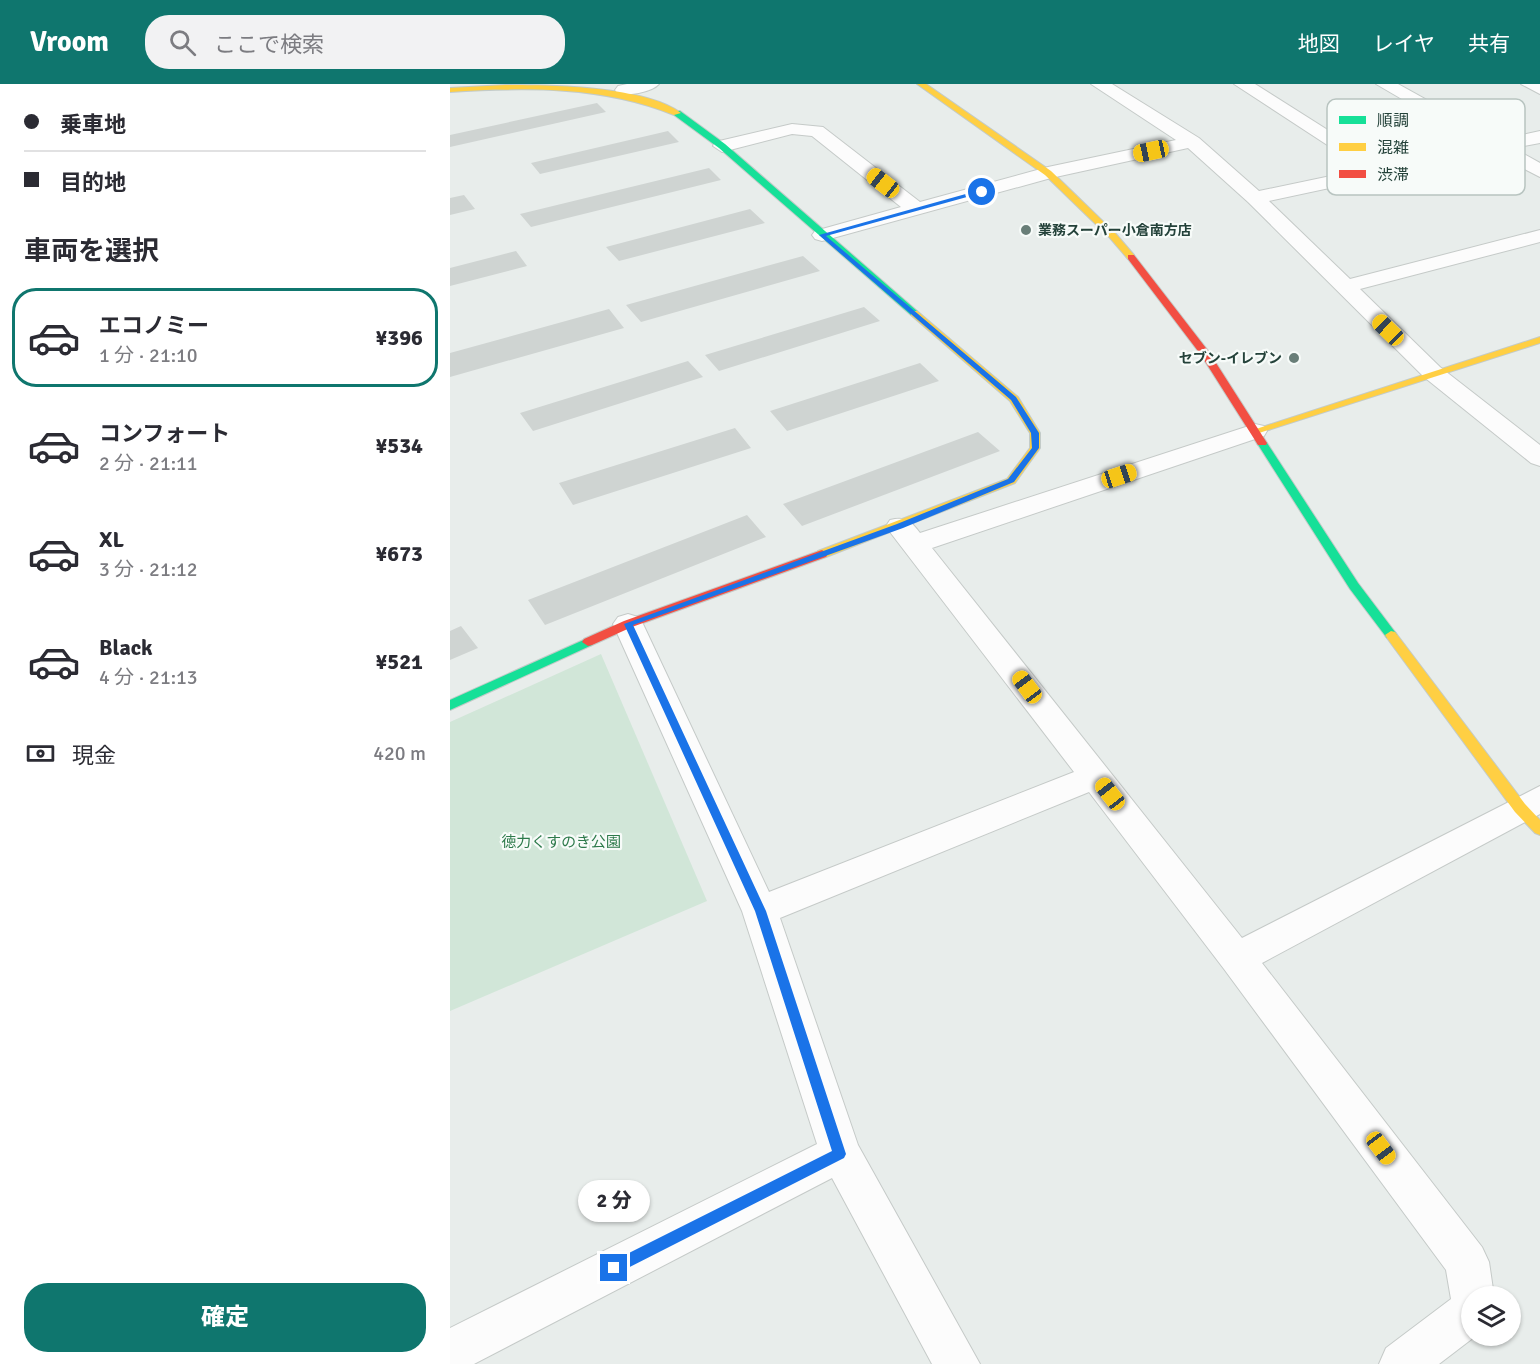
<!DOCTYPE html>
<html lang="ja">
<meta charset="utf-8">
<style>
body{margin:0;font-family:Signika,"Noto Sans JP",sans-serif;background:#f2f2f3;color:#2b2b33;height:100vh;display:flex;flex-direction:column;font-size:22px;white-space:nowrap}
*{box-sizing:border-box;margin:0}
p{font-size:20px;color:#7c7c81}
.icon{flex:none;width:33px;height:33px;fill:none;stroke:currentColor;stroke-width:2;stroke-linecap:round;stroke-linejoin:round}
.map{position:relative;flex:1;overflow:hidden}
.drawer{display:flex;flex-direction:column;background:#fff;width:450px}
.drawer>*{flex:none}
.banner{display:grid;align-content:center;height:132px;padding:0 24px;background:#fff}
.buttons{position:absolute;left:1011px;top:1202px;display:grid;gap:12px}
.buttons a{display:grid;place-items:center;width:60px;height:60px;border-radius:50%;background:#fff;box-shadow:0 2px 4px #0004;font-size:30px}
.end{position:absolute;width:27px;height:27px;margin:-14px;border:8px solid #1a73e8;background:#fff;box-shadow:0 0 0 3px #fff}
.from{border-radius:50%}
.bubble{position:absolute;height:42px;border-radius:21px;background:#fff;box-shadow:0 2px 4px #0004;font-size:20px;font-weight:800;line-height:42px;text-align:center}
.car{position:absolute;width:18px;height:36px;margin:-18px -9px;border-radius:8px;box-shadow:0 0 4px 2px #0007;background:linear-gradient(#f5c518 24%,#345 0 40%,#f5c518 0 76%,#345 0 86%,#f5c518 0)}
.banner b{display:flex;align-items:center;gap:21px;height:57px;font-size:22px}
.banner b+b{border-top:2px solid #e1e1e2}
.banner i{width:15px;height:15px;background:#2b2b33}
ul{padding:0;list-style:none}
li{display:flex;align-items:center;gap:18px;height:99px;margin:0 12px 9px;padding:0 12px;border:3px solid transparent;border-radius:24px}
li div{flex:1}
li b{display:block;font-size:22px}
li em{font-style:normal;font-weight:800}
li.active{border-color:#0f766e}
li>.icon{width:54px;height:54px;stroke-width:1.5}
h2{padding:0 24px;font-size:27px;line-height:72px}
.pay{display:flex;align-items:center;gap:15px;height:66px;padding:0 24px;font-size:22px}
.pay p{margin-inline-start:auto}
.button{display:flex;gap:12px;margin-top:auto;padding:12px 24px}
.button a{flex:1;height:69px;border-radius:24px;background:#0f766e;color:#fff;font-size:24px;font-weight:800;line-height:69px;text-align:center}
header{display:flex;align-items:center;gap:36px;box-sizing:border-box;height:84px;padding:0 30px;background:#0f766e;color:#fff}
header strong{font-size:28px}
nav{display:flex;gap:33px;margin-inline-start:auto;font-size:21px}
.search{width:420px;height:54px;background:#f2f2f3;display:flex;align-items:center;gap:15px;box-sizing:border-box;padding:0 21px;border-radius:24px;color:#7c7c81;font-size:22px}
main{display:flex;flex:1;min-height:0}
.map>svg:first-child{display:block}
</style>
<header>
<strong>Vroom</strong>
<div class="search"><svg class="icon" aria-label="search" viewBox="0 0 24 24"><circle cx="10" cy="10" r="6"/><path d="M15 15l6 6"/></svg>ここで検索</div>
<nav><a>地図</a><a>レイヤ</a><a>共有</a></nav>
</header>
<main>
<section class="drawer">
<div class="banner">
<b><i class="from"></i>乗車地</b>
<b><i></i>目的地</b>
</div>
<h2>車両を選択</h2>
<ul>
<li class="active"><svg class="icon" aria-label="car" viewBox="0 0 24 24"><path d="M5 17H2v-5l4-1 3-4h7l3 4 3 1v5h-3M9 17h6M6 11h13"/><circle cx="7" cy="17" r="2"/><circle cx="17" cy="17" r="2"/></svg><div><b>エコノミー</b><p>1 分 · 21:10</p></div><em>¥396</em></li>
<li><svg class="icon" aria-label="car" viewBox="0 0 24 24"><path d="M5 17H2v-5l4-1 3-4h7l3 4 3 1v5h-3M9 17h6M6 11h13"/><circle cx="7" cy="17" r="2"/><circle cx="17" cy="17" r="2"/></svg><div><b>コンフォート</b><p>2 分 · 21:11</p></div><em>¥534</em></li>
<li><svg class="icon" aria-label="car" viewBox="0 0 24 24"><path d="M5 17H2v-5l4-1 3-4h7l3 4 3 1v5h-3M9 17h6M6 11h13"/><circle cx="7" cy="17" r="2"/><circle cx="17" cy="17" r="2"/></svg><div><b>XL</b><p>3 分 · 21:12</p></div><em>¥673</em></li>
<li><svg class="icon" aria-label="car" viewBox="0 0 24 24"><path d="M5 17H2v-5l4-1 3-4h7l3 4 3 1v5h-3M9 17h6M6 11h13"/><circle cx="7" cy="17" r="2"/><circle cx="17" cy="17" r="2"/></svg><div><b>Black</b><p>4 分 · 21:13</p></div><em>¥521</em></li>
</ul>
<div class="pay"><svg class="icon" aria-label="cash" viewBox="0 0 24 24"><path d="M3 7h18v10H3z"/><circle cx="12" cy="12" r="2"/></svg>現金<p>420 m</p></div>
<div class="button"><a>確定</a></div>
</section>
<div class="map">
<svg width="1090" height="1280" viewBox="0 0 1090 1280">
<rect width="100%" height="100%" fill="#e8edeb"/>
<path fill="#d1e6d8" d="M 151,570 L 257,817 L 0,927 L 0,638 Z"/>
<path fill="#cfd4d2" d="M 147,19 L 156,28 L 0,63 L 0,51 Z
M 218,47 L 229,58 L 90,90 L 81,79 Z
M 259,84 L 271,96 L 81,143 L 70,130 Z
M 14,111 L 25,125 L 0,131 L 0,114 Z
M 300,125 L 315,139 L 169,177 L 156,163 Z
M 66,167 L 77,182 L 0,202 L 0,184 Z
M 353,172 L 370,187 L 191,238 L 176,221 Z
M 414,223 L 430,237 L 269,287 L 255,271 Z
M 159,225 L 174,244 L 0,293 L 0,269 Z
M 238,277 L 253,293 L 83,347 L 70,329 Z
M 470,279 L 489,297 L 337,347 L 320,327 Z
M 285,344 L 301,364 L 123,421 L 109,399 Z
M 528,348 L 550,367 L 352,442 L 333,420 Z
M 297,431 L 316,453 L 95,541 L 78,516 Z
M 11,542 L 28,564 L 0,576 L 0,547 Z"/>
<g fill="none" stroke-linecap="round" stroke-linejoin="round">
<g stroke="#c5cac8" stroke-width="2">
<path id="street" d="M 177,0 L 209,0 C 202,8 178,12 168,10 L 165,6 L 168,2 Z
M 641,0 L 662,0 L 749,54 L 809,107 L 914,85 L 784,0 L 805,0 L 933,81 L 1029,60 L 926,0 L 948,0 L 1049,56 L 1090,47 L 1090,59 L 1063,64 L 1090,79 L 1090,93 L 1043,69 L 819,117 L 900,195 L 1090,146 L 1090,158 L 910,205 L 990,283 L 1090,361 L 1090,382 L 1081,379 L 974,293 L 798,118 L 738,64 L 601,94 L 372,157 L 365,155 L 362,151 L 365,147 L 451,123 L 362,52 L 342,50 L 272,68 L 263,62 L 265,58 L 342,40 L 373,43 L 470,118 L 598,83 L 726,56 Z
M 1071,0 L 1090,0 L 1090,10 Z
M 805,340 L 814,342 L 817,347 L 814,352 L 482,464 L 792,854 L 1090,702 L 1090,730 L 812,879 L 1032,1163 L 1039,1178 L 1044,1212 L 1022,1212 L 1022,1251 L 1027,1251 L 989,1280 L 929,1280 L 936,1264 L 1001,1215 L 996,1186 L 774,885 L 639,708 L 330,834 L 408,1061 L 530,1280 L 482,1280 L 382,1094 L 24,1280 L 0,1280 L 0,1244 L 367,1060 L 292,827 L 163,540 L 168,533 L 178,530 L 188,533 L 193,540 L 319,808 L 624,688 L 440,448 L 436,442 L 440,436 C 456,432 461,437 470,449 Z"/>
</g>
<g stroke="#c3cbc8" stroke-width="2">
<path id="fast" d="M 224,27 L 230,27 L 275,60 L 467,227 L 467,231 L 461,231 L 269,64 L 224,31 Z
M 812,356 L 817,359 L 908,499 L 945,548 L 947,551 L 945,554 L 937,554 L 900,505 L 807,359 Z
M 138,554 L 144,558 L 142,561 L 0,626 L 0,616 Z"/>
</g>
<g stroke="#c3cbc8" stroke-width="2">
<path id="slow" d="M 467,0 L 476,0 L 601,87 L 666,150 L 684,171 L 684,175 L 678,175 L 660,154 L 595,91 Z
M 55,1 C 100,1 195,2 231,29 L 224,31 C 153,2 75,3 0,8 L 0,4 Z
M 461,227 L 467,227 L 568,313 L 590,349 L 590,364 L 565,399 L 376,473 L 368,473 L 366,470 L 368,467 L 557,395 L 580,364 L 580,349 L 560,317 L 461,231 Z
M 1090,253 L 1090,259 L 809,349 L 801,349 L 800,347 Z
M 941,547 L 945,548 L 1075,720 L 1090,736 L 1090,751 L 1085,749 L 1065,728 L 937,554 L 935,551 Z"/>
</g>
<g stroke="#c3cbc8" stroke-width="2">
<path id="jam" d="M 678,171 L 684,171 L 759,268 L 817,359 L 816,361 L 808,361 L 751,271 L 678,175 Z
M 372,466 L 378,470 L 376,473 L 182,543 L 142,561 L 138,562 L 132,558 L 134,555 L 174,537 Z"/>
</g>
<use href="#street" fill="#fcfcfc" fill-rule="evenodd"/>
<use href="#fast" fill="#16e098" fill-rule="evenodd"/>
<use href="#slow" fill="#ffcf43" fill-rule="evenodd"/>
<use href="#jam" fill="#f24e42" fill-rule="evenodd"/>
</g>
<path fill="#1a73e8" d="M 530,106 L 535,108 L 376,152 L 566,313 L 589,349 L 589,364 L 564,398 L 453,444 L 183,541 L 316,827 L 396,1070 L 394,1074 L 164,1191 L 157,1184 L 159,1179 L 382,1067 L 305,827 L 174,540 L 447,440 L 558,395 L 582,364 L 581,349 L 561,316 L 369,151 Z"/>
<g fill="#697e78" stroke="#f7fbf9" stroke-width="2">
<circle cx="576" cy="146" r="6"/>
<circle cx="844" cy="274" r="6"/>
</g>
<g text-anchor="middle" stroke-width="4.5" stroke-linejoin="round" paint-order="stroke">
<g font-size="14" font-weight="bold" fill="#24423a" stroke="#f7fbf9" text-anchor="start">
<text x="588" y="151">業務スーパー小倉南方店</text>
<text x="832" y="279" text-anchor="end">セブン-イレブン</text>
</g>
<g font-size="15" fill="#2d7a4b" stroke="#f7fbf9">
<text x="111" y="763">徳力くすのき公園</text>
</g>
</g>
<rect x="877" y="15" width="198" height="96" rx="9" fill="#f7fbf9" stroke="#b8c4c0" stroke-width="1.5"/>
<rect x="889" y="32" width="27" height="8" fill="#16e098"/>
<rect x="889" y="59" width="27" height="8" fill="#ffcf43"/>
<rect x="889" y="86" width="27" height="8" fill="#f24e42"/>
<g font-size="16" fill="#24423a">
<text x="927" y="42">順調</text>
<text x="927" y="69">混雑</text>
<text x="927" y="96">渋滞</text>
</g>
</svg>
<div class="buttons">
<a><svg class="icon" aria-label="layers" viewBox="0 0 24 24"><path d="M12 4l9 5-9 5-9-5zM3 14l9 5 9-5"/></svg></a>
</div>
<i class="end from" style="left:532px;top:108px"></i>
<i class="end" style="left:164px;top:1184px"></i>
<div class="bubble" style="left:128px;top:1096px;width:72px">2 分</div>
<i class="car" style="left:701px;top:67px;rotate:258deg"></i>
<i class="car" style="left:433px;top:99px;rotate:308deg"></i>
<i class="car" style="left:938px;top:246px;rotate:314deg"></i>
<i class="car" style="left:669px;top:392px;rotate:72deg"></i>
<i class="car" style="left:577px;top:603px;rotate:323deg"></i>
<i class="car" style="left:660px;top:710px;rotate:322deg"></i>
<i class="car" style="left:931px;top:1064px;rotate:143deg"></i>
</div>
</main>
